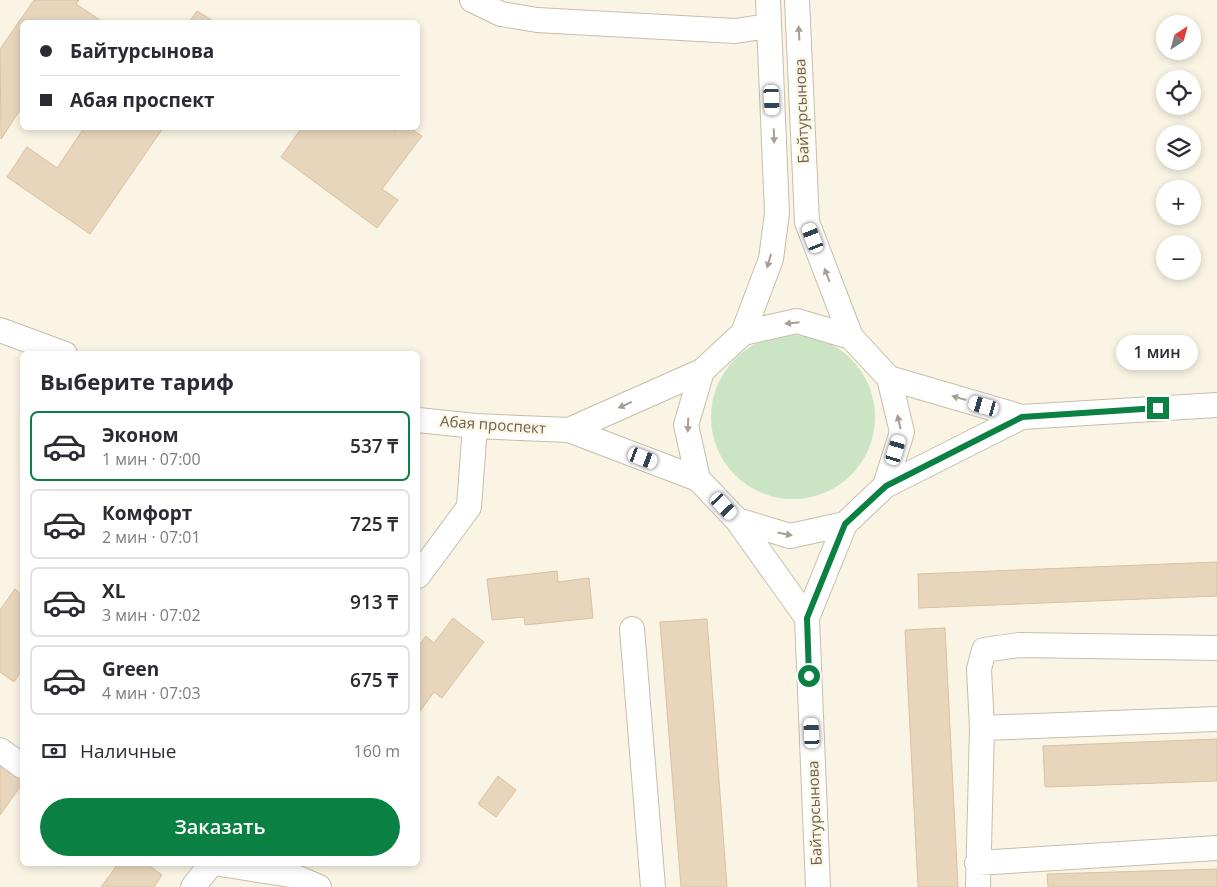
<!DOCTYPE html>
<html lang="ru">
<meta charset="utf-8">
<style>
body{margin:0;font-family:"Open Sans",sans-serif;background:#f2f2f3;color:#2b2b33;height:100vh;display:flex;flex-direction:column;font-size:19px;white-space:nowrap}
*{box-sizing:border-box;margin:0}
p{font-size:16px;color:#7c7c81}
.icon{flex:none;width:28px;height:28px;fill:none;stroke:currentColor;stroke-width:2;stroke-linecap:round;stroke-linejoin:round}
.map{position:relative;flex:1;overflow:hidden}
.sheet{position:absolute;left:20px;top:351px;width:400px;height:515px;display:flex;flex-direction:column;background:#fff;border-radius:8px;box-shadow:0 2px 8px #0003}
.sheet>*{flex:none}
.banner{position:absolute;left:20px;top:20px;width:400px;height:110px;border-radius:8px;box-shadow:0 2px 8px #0003;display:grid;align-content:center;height:110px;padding:0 20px;background:#fff}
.needle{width:32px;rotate:36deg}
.tools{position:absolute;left:1156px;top:15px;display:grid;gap:10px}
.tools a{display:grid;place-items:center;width:45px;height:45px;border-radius:50%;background:#fff;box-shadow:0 2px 8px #0003;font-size:25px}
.end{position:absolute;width:22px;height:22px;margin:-11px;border:6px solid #0b8043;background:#fff;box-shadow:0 0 0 2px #fff}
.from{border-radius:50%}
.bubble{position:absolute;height:35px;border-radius:18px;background:#fff;box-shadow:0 2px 8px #0003;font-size:16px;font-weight:600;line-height:35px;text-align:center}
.car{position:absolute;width:15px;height:30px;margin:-15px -8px;border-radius:6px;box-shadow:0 0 4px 1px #0007;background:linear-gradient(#fff 24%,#345 0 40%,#fff 0 76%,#345 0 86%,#fff 0)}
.banner b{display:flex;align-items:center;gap:18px;height:48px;font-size:19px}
.banner b+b{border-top:1px solid #e1e1e2}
.banner i{width:12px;height:12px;background:#2b2b33}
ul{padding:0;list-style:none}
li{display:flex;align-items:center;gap:15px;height:70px;margin:0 10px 8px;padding:0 10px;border:2px solid #e1e1e2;border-radius:8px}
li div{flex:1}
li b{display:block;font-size:19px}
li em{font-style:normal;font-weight:600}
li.active{border-color:#0b8043}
li>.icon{width:45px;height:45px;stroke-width:1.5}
h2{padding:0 20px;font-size:22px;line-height:60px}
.pay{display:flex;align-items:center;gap:12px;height:55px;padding:0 20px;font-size:19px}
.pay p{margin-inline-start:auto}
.primary-button{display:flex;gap:10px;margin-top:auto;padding:10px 20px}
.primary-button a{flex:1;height:58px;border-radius:30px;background:#0b8043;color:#fff;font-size:20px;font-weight:600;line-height:58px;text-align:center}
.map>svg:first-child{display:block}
</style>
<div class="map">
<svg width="1217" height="887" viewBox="0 0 1217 887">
<rect width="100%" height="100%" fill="#f9f4e3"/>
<path fill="#cbe4c3" d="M711 417a82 82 0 1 1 164 0a82 82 0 1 1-164 0Z"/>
<path fill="#e8d6bc" stroke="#dbc1a0" d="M 34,0 L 79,0 L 76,4 L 103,22 L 22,22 L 22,107 L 1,139 L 0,49 Z
M 197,11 L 215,22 L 189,22 Z
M 84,128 L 163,128 L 90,234 L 7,177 L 27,147 L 57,168 Z
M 298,128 L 391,128 L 395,131 L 398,128 L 410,128 L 422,136 L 382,189 L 398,200 L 377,228 L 281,157 L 300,130 Z
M 1217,562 L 1217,596 L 919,608 L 918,574 Z
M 557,571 L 558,582 L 589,578 L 593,618 L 525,625 L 524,617 L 492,620 L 487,579 Z
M 15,589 L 22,595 L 22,670 L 14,682 L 0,672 L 0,610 Z
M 453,618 L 484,642 L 442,698 L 434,692 L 418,714 L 418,647 L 426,636 L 434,643 Z
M 707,619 L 727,887 L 681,887 L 660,622 Z
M 945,628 L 958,887 L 918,887 L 905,630 Z
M 1217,739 L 1217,781 L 1045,787 L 1043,746 Z
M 0,754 L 22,771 L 22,784 L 0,815 Z
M 498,776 L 516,790 L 496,817 L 478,804 Z
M 118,864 L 147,864 L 162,875 L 154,887 L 101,887 Z
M 1217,869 L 1217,887 L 1048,887 L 1047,874 Z"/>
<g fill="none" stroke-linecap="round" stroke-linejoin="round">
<g stroke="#c8bdab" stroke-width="26">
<path id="minor" d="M 472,0 L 501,14 L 537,20 L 735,31 L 769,26
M 797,0 L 807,222 L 851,337
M 0,330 L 65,354
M 743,333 L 771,259 L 777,213 L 768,0
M 889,378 L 1022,417 L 1217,405
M 418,420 L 475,426 L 569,430 L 698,479
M 569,430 L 702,371
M 885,486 L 902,432 L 889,378 L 851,337 L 797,321 L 743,333 L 702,371 L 686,425 L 698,479 L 737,520 L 790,536 L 845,524 L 885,486 L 1022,417
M 737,520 L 807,618
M 418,576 L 469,507 L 475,426
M 632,629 L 653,887
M 982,728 L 1217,719
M 0,750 L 22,766
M 977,863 L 1217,848
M 220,864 L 291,875 L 319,887
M 193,887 L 211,864
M 818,887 L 807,618 L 845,524
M 978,887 L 982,728 L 979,669 L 984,650 L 1019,645 L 1217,648"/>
</g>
<use href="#minor" stroke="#fff" stroke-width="24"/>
</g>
<defs><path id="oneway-solid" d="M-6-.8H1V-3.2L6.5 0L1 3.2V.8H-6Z" transform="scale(1.25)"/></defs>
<g fill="#a79e94">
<use href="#oneway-solid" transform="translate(799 33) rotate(-93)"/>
<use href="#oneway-solid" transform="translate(774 136) rotate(88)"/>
<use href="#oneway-solid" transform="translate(769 261) rotate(106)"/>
<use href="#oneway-solid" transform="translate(827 275) rotate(-111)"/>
<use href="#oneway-solid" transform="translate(792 323) rotate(174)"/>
<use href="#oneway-solid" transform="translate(959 398) rotate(-164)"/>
<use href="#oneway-solid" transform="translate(625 405) rotate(156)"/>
<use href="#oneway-solid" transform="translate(899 422) rotate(-103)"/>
<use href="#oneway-solid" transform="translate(688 425) rotate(92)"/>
<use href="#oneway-solid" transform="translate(785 534) rotate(11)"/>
</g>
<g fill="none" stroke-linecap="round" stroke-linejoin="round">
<path stroke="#0b8043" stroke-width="6" d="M 809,676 L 807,618 L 845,524 L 886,486 L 1022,417 L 1158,408"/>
</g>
<g text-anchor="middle" stroke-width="5" stroke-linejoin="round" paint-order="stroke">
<g font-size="15" fill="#6d5e4c" stroke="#fcf8e8">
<text transform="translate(802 111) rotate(-92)" y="5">Байтурсынова</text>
<text transform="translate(493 425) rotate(4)" y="5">Абая проспект</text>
<text transform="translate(815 813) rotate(-92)" y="5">Байтурсынова</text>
</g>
</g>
</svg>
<div class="tools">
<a><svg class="needle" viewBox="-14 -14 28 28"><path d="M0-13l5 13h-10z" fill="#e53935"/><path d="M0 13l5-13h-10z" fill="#7c7c81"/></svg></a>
<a><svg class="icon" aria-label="locate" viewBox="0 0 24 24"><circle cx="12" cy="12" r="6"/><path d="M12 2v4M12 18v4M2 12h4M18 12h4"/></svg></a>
<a><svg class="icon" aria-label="layers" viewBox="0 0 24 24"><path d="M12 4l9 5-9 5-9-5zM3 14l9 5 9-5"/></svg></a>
<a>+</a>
<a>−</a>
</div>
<i class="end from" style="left:809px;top:676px"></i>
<i class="end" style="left:1158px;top:408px"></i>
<div class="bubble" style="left:1116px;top:335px;width:82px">1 мин</div>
<i class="car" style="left:772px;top:100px;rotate:177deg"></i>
<i class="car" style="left:813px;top:238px;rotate:339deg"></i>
<i class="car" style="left:984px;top:406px;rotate:286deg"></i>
<i class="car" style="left:896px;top:450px;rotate:17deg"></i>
<i class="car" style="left:643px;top:458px;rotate:111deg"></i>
<i class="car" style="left:724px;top:506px;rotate:137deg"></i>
<i class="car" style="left:812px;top:733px;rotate:357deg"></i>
<div class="banner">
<b><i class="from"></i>Байтурсынова</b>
<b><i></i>Абая проспект</b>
</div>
<section class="sheet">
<h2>Выберите тариф</h2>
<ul>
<li class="active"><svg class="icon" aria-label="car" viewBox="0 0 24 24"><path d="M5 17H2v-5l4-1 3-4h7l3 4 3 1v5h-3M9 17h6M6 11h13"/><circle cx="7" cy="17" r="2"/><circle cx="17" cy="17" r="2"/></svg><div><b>Эконом</b><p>1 мин · 07:00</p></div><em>537 ₸</em></li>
<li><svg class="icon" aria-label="car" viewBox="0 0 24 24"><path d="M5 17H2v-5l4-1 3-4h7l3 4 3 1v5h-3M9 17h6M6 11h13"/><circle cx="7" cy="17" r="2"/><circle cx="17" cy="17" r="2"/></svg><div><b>Комфорт</b><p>2 мин · 07:01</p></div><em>725 ₸</em></li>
<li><svg class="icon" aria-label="car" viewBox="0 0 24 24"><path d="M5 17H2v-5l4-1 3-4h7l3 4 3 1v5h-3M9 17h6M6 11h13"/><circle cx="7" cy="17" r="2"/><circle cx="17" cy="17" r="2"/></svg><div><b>XL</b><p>3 мин · 07:02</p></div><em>913 ₸</em></li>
<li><svg class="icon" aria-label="car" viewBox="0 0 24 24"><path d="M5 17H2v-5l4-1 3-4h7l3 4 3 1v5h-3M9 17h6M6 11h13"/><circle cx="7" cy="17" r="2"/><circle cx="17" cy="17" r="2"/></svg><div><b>Green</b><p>4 мин · 07:03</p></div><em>675 ₸</em></li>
</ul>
<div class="pay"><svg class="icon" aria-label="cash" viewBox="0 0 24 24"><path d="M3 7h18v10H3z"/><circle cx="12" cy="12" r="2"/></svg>Наличные<p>160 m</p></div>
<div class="primary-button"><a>Заказать</a></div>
</section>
</div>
